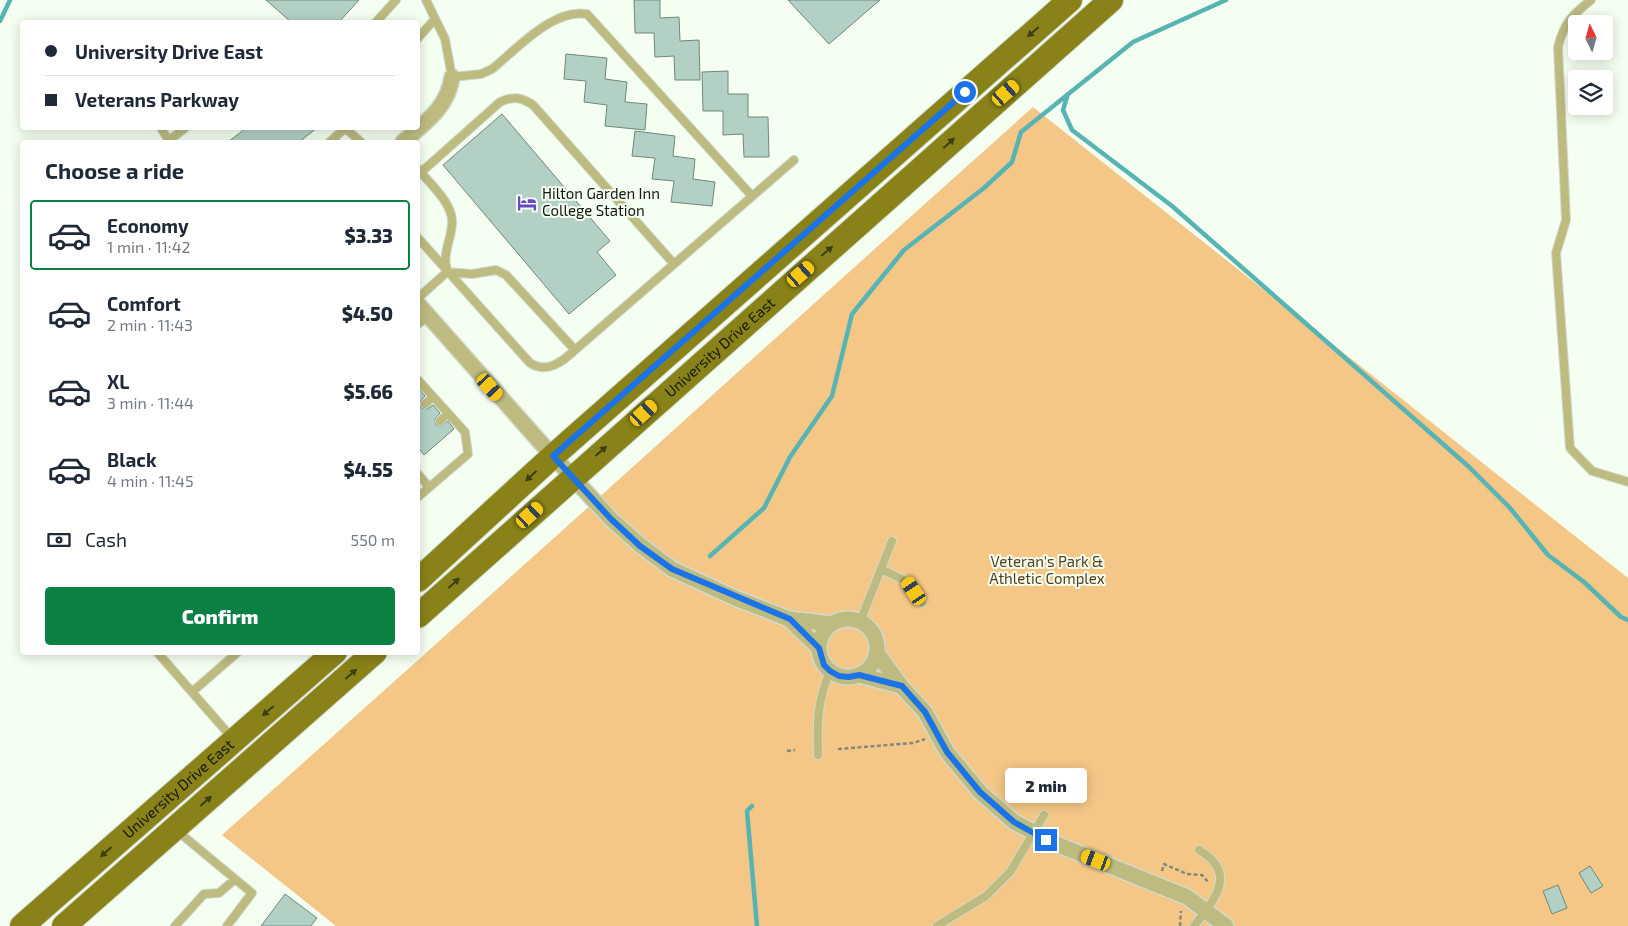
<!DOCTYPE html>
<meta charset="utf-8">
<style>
body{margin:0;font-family:"Exo 2",sans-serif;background:#f6f6f7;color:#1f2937;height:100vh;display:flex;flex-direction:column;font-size:19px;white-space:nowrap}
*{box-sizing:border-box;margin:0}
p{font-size:16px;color:#747a83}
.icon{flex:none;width:28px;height:28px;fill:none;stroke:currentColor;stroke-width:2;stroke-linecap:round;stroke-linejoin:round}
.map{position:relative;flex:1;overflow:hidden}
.panel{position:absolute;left:20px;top:140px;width:400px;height:515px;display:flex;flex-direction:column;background:#fff;border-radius:5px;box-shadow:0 2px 12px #0003}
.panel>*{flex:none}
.banner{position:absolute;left:20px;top:20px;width:400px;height:110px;border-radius:5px;box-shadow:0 2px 12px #0003;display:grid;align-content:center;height:110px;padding:0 25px;background:#fff}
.needle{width:32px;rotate:355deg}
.controls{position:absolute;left:1568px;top:15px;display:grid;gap:10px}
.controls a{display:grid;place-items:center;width:45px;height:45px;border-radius:5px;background:#fff;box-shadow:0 2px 12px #0003;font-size:25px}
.end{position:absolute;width:22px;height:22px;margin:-11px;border:6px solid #1a73e8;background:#fff;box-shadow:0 0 0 2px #fff}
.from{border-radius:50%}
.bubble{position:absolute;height:35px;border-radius:5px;background:#fff;box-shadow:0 2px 12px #0003;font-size:16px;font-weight:800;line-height:35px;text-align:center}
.car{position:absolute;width:15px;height:30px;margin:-15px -8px;border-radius:6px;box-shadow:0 0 4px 1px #0007;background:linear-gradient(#f5c518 24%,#345 0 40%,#f5c518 0 76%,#345 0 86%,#f5c518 0)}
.banner b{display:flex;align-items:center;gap:18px;height:48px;font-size:19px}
.banner b+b{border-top:1px solid #e0e1e3}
.banner i{width:12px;height:12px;background:#1f2937}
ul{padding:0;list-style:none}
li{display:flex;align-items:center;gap:15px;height:70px;margin:0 10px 8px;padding:0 15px;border:2px solid transparent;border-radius:5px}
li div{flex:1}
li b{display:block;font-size:19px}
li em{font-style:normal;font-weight:800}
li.active{border-color:#0b8043}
li>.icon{width:45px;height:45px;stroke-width:1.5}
h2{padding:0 25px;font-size:22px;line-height:60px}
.pay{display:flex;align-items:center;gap:12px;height:55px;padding:0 25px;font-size:19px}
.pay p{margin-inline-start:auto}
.primary-button{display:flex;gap:10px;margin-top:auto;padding:10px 25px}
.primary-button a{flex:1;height:58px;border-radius:5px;background:#0b8043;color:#fff;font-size:20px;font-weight:800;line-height:58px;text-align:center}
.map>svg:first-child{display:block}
</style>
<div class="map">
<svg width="1628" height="926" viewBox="0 0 1628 926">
<rect width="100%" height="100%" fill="#f5fff1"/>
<path fill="#f4c787" d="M 1033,107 L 1628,578 L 1628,926 L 336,926 L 222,835 C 494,594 762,349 1033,107 Z"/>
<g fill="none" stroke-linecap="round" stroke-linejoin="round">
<path stroke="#57b4b4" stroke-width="4.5" d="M 0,21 L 10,0
M 1067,97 L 1063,110 L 1072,130 L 1172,206 L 1468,466 L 1510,508 L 1548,555 L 1584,582 L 1621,617 L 1628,620
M 710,556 L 764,508 L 790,457 L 832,396 L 852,314 L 904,250 L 984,188 L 1012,162 L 1021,132 L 1133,42 L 1226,0
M 752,806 L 747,811 L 757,926"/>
</g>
<path fill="#b2d0c3" stroke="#6d897d" d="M 266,0 L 359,0 L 339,22 L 291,22 Z
M 634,0 L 660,0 L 660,18 L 679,17 L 680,41 L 699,40 L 700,80 L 675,80 L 674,56 L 655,57 L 654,33 L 635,33 Z
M 788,0 L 880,0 L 829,44 Z
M 566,54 L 607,58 L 605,79 L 627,82 L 625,102 L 647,104 L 645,130 L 605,126 L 607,105 L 584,102 L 586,81 L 564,79 Z
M 728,71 L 728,94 L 748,94 L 748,117 L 768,117 L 769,157 L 744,157 L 743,134 L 723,135 L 723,111 L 703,111 L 702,72 Z
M 502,114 L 610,241 L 597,252 L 616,275 L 569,314 L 443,165 Z
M 246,128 L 317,128 L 299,142 L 228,142 Z
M 635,131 L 675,136 L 673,156 L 695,159 L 693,179 L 715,182 L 712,206 L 671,202 L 674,181 L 652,179 L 655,158 L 632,156 Z
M 418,388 L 425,396 L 420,402 L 421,408 L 427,409 L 433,405 L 440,413 L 435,419 L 436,425 L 441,426 L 448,421 L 454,429 L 424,455 L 418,447 Z
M 1590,866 L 1603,886 L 1591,893 L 1579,873 Z
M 1558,885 L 1567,908 L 1552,914 L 1543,891 Z
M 285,894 L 317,918 L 311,926 L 261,926 Z"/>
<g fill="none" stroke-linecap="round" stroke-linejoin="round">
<g stroke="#d1dacd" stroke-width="10">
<path id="lane" d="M 426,0 L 445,39 L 452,77 L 481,74 L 492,69 C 517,49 553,8 587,14 L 752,196
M 1591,0 C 1572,15 1564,23 1558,47 L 1566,220 L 1556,253 L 1570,448 L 1592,471 L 1628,482
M 376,22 L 396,0
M 418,38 L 435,19
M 161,128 L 169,141
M 345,128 L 361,142
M 167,142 L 185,128
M 330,142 L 345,128
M 418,169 C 430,184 454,204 452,224 C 451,241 442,253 447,270
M 418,175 L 500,102 C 513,96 521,97 533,105 L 674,264
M 418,238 L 530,363 C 547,374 562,362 575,350
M 418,298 L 447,272 L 472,274 L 496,270 L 506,275 L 575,350 L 794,160
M 418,324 L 428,316
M 418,380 L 465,432 L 468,454 L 418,497
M 425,404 L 433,397
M 440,421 L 448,413
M 418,474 L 429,487
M 881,569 L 908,582 L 922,603
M 860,622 L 892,541
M 157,652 L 233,739
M 192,692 L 238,652
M 818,755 C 817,721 817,703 830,671
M 176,830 L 252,893 L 227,926
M 175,926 L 204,894 L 219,893 L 234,880
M 937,926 L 986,896 L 1010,872 L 1044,815
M 1194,926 C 1215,899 1238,873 1199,850"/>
</g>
<g stroke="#d1dacd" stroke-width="18">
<path id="street" d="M 403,142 C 425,123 448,107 452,77
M 418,304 L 541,443 L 611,519 L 640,545 L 672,569 L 735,598 L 789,619 L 832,624
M 789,619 L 819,648
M819 648a29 29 0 1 1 58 0a29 29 0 1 1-58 0Z
M 877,653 L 901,686 L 925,712 L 947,752 L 980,792 L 1014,822 L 1061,846 L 1187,897 L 1226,926
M 859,675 L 901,686"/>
</g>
<g stroke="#d1dacd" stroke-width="26">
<g id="primary">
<path d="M 418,580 L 553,456 L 1070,0"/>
<path id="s1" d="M 418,616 L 1111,0"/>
<path id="s2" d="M 22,926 L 335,652"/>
<path d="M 64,926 L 375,652"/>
</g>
</g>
<path stroke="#81887d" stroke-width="2.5" stroke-dasharray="4 2.5" stroke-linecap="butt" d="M 838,749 L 913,743 L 925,739
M 787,751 L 795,750
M 1162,871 L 1164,864 L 1187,874 L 1202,875 L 1208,882
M 1180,926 L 1181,911"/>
<use href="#lane" stroke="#bdbb7f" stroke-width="8"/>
<use href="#street" stroke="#bdbb7f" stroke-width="15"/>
<use href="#primary" stroke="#888218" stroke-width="24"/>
</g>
<defs><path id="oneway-solid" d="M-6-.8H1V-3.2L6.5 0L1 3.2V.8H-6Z" transform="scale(1.25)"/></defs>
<g fill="#3c3e13">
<use href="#oneway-solid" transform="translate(1033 32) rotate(139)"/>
<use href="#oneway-solid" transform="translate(949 143) rotate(-42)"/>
<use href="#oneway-solid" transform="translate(827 251) rotate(-41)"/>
<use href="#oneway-solid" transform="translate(601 451) rotate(-41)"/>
<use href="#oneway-solid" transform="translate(531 476) rotate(138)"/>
<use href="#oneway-solid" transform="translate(454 583) rotate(-42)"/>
<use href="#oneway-solid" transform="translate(351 674) rotate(-41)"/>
<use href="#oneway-solid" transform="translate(268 711) rotate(139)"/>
<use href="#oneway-solid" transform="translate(206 801) rotate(-41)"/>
<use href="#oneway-solid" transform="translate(106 852) rotate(139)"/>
</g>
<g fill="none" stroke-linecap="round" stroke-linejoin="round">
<path stroke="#1a73e8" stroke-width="6" d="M 965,92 L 553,456 L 611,519 L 640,546 L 672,569 L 790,619 L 819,648 L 824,665 L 830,671 L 839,676 L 849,677 L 859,675 L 902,686 L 925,712 L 947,752 L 980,792 L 1014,822 L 1046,840"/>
</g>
<defs>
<g id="hotel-bare" transform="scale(1.5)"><path d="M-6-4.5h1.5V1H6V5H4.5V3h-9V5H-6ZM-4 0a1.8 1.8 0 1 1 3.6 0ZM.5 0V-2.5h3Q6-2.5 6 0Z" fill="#6748c1" stroke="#f5fff1" stroke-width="2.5" paint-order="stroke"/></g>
</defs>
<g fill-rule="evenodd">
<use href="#hotel-bare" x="527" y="203"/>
</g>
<g text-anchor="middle" stroke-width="4" stroke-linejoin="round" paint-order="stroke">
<g font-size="15" fill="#131910" stroke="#f5fff1" text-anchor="start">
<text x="542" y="199">Hilton Garden Inn<tspan x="542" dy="17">College Station</tspan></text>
</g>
<g font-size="15" fill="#131910" stroke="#f5fff1">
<text dy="5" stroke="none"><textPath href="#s1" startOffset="404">University Drive East</textPath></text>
<text dy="5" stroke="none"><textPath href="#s2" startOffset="208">University Drive East</textPath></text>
</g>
<g font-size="15" fill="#553e1d" stroke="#f5fff1">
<text x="1047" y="567">Veteran's Park &amp;<tspan x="1047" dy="17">Athletic Complex</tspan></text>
</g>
</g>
</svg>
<div class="controls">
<a><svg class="needle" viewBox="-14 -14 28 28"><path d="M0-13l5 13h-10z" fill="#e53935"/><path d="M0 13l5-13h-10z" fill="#747a83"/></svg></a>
<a><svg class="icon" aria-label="layers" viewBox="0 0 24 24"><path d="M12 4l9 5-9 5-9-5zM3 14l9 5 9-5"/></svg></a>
</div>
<i class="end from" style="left:965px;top:92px"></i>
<i class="end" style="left:1046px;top:840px"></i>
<div class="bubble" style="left:1005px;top:768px;width:82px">2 min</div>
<i class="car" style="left:1006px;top:93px;rotate:49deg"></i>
<i class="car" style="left:801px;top:274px;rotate:49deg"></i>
<i class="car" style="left:490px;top:387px;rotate:138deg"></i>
<i class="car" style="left:644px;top:413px;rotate:48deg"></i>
<i class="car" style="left:530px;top:515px;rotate:48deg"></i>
<i class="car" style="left:914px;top:591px;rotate:326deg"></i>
<i class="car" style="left:1096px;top:860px;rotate:291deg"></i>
<div class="banner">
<b><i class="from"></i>University Drive East</b>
<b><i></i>Veterans Parkway</b>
</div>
<section class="panel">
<h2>Choose a ride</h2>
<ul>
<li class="active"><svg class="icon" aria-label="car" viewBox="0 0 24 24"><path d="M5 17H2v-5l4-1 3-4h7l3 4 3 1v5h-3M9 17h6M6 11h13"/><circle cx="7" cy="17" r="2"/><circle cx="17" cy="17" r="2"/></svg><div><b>Economy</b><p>1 min · 11:42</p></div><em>$3.33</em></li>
<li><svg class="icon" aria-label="car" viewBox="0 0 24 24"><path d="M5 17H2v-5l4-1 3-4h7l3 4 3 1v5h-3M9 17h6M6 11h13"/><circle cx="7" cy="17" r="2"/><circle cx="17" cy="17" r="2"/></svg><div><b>Comfort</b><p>2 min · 11:43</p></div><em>$4.50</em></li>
<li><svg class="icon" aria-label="car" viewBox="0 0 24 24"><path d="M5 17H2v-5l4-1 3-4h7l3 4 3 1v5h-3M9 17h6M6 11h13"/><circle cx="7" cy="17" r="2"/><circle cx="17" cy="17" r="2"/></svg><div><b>XL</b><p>3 min · 11:44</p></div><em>$5.66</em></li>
<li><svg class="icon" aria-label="car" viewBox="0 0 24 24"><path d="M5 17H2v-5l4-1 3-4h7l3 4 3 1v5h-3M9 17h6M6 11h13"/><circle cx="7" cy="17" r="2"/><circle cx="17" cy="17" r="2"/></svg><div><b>Black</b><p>4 min · 11:45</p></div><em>$4.55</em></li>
</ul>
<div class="pay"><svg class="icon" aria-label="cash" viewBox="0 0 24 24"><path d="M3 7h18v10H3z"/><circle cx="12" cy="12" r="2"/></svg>Cash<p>550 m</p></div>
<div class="primary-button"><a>Confirm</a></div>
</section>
</div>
